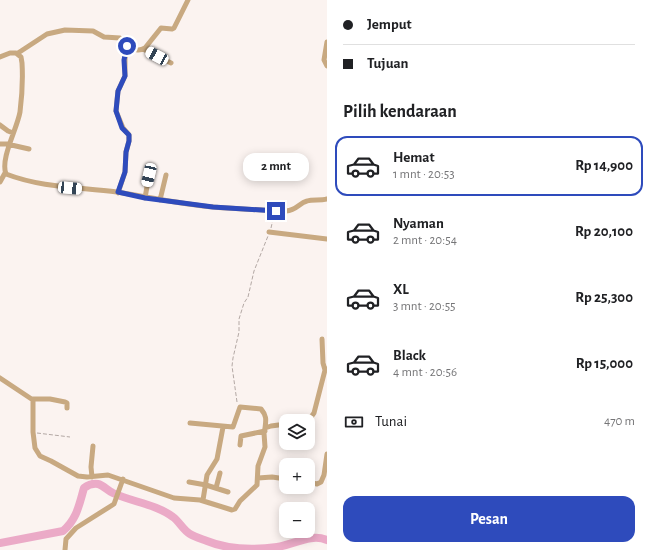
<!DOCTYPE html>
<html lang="id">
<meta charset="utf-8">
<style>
body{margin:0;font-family:"Alegreya Sans",sans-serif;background:#f2f2f2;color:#202124;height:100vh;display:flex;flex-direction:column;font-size:15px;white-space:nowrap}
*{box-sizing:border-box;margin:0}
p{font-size:13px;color:#757577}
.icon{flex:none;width:22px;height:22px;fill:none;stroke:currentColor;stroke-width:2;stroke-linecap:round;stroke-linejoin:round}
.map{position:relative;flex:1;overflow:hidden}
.panel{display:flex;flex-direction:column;background:#fff;width:324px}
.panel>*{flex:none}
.top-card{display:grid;align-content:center;height:88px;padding:0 16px;background:#fff}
.controls{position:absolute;left:279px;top:414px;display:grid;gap:8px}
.controls a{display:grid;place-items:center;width:36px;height:36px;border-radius:8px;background:#fff;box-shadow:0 2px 10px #0003;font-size:20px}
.end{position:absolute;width:18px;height:18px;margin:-9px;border:5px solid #2e4bbc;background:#fff;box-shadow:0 0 0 2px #fff}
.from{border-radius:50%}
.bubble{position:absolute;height:28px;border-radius:12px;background:#fff;box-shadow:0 2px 10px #0003;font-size:13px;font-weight:700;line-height:28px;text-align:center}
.car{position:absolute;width:12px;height:24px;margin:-12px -6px;border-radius:5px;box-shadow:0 0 3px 1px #0007;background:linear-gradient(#fff 24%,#345 0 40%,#fff 0 76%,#345 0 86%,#fff 0)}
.top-card b{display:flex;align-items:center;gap:14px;height:38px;font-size:15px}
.top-card b+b{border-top:1px solid #e0e0e0}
.top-card i{width:10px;height:10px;background:#202124}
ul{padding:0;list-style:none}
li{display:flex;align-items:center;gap:12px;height:60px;margin:0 8px 6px;padding:0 8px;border:2px solid transparent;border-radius:12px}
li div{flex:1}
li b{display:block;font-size:15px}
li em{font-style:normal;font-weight:700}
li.on{border-color:#2e4bbc}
li>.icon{width:36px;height:36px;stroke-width:1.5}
h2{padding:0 16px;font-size:18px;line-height:48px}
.pay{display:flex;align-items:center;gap:10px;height:44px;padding:0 16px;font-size:15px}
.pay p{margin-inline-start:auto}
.action{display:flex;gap:8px;margin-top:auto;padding:8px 16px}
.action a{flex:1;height:46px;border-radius:12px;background:#2e4bbc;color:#fff;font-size:16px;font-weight:700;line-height:46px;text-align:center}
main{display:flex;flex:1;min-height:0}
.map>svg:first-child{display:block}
</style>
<main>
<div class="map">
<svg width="327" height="550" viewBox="0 0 327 550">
<rect width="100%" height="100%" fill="#fbf3f0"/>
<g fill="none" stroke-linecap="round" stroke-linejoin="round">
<path stroke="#ebaac7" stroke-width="8" d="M 0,543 L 63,531 C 77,519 79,505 84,488 C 88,485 92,483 98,484 C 103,485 108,491 113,493 C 132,502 156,504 173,517 C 179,521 183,530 190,534 C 195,537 202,539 207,541 C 229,550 253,550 277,547 C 293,545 311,533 327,540"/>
<path stroke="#b3a8a4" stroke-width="1" stroke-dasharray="4 2" stroke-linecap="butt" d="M 271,228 L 274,215
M 237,402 L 232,366 L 233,358 L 239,332 L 239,319 L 244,303 L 248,297 L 254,271 L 268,236
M 37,433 L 70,437"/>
<path stroke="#c8a981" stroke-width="5" d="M 327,42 L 324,60 L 327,66
M 127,47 C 134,49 138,52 145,48 L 161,28 L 172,29 L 174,28 L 188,0
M 143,49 L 171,63
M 18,53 L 47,34 L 65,30 L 93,31 L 104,37 L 120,38 L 126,42 L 125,60 L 125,76 L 118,91 L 116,111 L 123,128 L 129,135 L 129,141 L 126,152 L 125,172 L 118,193
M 0,57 L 10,53 L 16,53 L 21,57 L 22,63 C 23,79 22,96 20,112 C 17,129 0,159 6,174 C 42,188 80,187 117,192 C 149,197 181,204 213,207 C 237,209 262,210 286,211 C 297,210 299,203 307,201 C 313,199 320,201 327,199
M 0,125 L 8,131 L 13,133
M 0,144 L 7,144 L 29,149
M 0,182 L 5,173
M 145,198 L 149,175 L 152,167
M 160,200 L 166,175
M 269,232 L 327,239
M 322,339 L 323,363 L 325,370
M 0,378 L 33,400 L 33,432 L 35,448 L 40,456 L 51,461 L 78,476 L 87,477 L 108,475 L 174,498 L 200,500 L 232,510 L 235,509 L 240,501 L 257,485 L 258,466 L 265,447 L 264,433 L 265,428 L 271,426 L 286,424
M 32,399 L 50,399 L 65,402 L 67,403 L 67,408
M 308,421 L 314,413 L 325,370 L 327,369
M 190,423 L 233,427 L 240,407 L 261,409 C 267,416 266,420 265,428
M 240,445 L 241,436 L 265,431
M 92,477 L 91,467 L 93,446
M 258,478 L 272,477 L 286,479
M 189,482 L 206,485 L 228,492
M 308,482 L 317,484 L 321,482 L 324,475 L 327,454
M 216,488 L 220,473
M 203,500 L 207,475 L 217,459 L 223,427
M 65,550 L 66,539 L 76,528 L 114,504 L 123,479"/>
</g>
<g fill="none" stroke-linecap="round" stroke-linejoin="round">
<path stroke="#2e4bbc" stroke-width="5" d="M 127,46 L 124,60 L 125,76 L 118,91 L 116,111 L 122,128 L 129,135 L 129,141 L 126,152 L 125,172 L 118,192 L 145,198 L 213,207 L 276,211"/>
</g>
</svg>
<div class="controls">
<a><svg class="icon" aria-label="layers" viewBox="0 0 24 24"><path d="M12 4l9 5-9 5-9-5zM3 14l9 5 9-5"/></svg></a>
<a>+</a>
<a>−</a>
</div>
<i class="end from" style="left:127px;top:46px"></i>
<i class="end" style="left:276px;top:211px"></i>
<div class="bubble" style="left:243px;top:153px;width:66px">2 mnt</div>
<i class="car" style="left:157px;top:56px;rotate:298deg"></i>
<i class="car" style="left:149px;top:175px;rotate:193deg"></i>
<i class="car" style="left:70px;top:188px;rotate:95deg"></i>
</div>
<section class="panel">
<div class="top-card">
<b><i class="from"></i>Jemput</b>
<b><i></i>Tujuan</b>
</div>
<h2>Pilih kendaraan</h2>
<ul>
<li class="on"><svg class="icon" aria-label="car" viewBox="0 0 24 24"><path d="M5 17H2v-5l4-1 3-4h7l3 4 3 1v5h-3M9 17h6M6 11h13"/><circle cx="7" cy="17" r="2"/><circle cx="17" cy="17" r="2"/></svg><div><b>Hemat</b><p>1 mnt · 20:53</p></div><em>Rp 14,900</em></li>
<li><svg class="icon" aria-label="car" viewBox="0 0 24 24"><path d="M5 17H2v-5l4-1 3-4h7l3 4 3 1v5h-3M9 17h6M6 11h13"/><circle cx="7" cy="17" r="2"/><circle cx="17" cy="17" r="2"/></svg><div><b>Nyaman</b><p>2 mnt · 20:54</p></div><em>Rp 20,100</em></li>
<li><svg class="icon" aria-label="car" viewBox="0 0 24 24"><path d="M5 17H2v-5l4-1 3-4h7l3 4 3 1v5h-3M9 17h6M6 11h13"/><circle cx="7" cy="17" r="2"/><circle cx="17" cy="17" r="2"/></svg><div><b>XL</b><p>3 mnt · 20:55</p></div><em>Rp 25,300</em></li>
<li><svg class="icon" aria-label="car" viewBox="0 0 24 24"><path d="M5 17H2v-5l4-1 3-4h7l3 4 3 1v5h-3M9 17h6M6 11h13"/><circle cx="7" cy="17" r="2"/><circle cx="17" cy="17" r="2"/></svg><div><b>Black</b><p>4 mnt · 20:56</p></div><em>Rp 15,000</em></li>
</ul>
<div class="pay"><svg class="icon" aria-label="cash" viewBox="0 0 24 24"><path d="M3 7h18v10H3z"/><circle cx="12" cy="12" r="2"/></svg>Tunai<p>470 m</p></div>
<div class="action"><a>Pesan</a></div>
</section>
</main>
